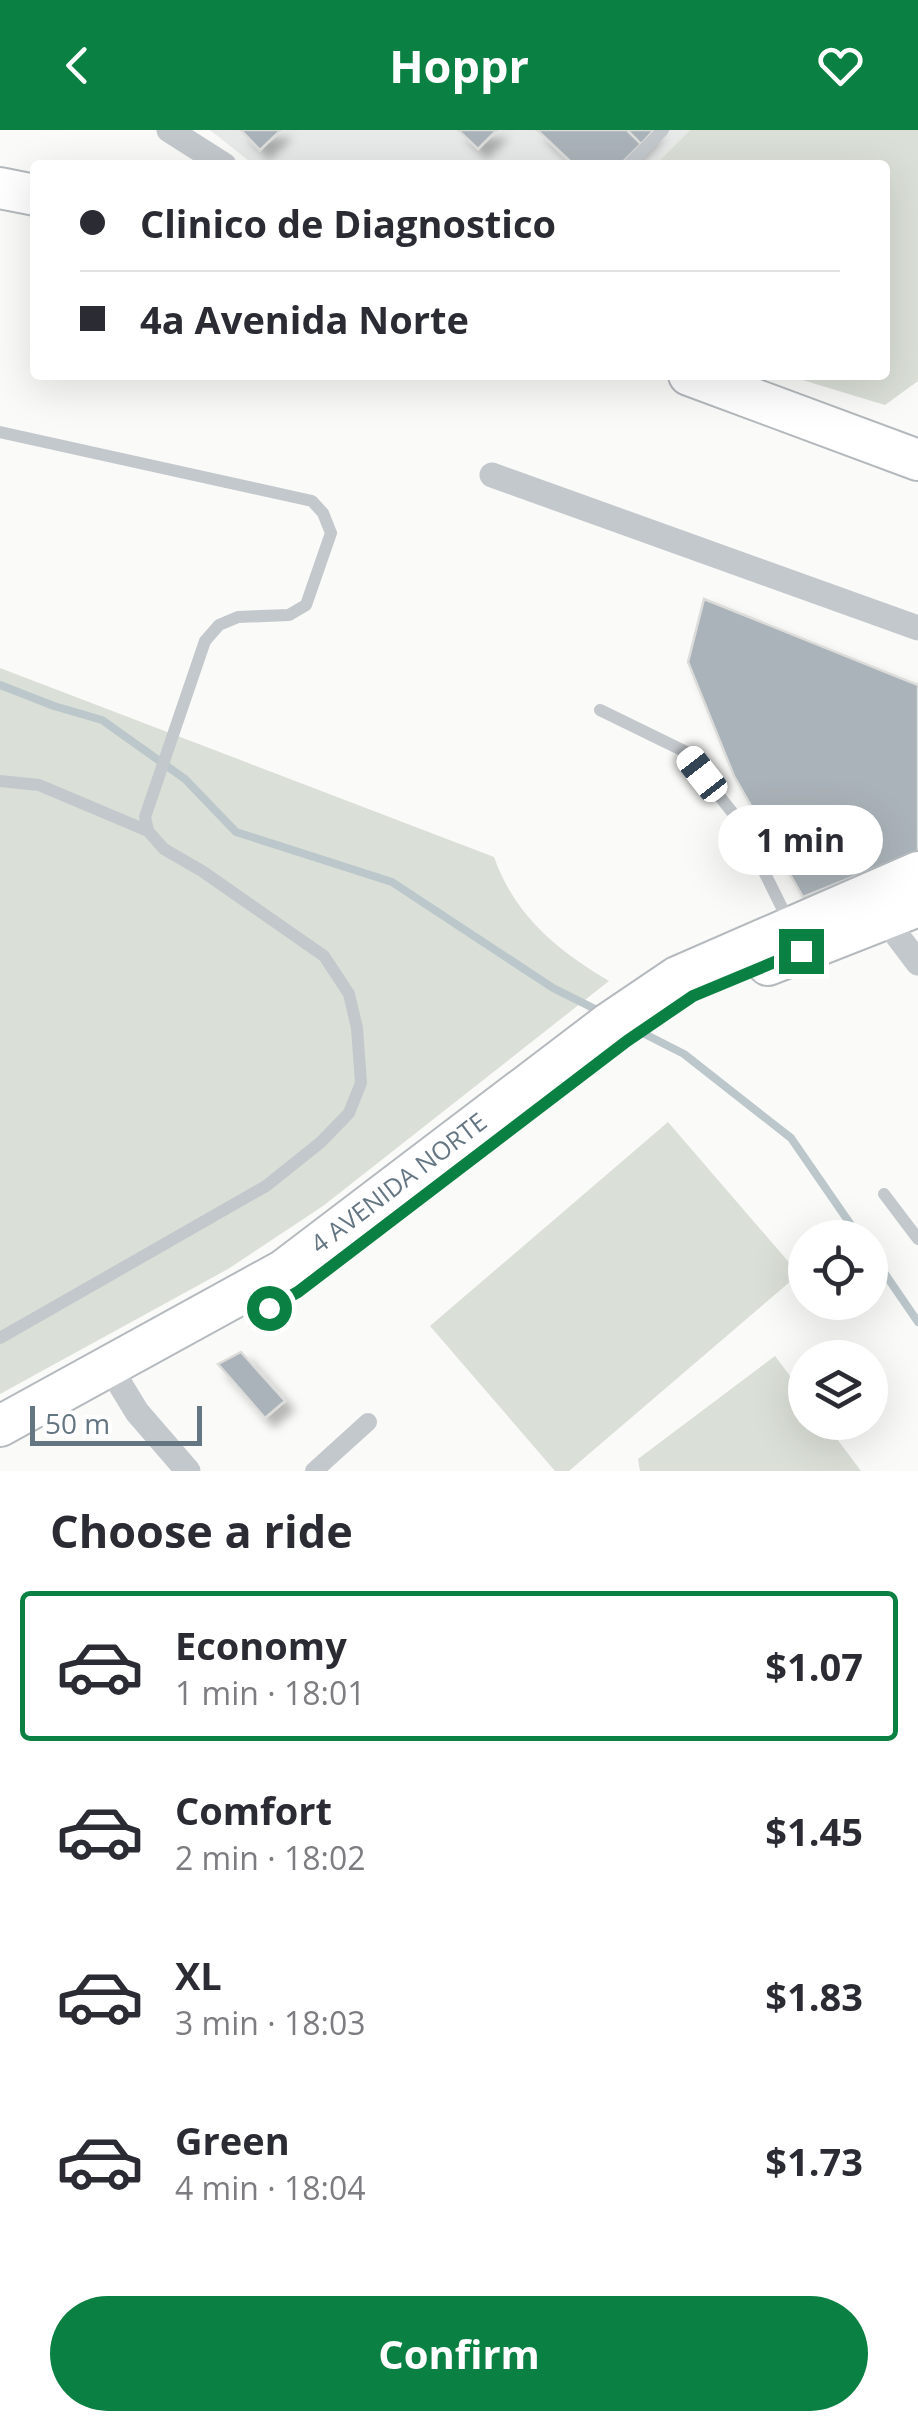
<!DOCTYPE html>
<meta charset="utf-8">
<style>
body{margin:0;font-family:"Open Sans",sans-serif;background:#f7f7f7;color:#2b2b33;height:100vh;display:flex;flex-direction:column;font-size:38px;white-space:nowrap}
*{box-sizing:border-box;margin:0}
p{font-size:32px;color:#7c7c81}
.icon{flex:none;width:55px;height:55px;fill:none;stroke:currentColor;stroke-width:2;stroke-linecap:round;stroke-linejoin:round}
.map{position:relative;height:1341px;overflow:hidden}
.sheet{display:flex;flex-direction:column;background:#fff;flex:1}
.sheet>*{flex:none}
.hud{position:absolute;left:30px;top:30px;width:860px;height:220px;border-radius:10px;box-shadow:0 10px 40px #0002;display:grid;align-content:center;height:220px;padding:0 50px;background:#fff}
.fabs{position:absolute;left:788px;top:1090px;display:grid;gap:20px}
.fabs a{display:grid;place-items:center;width:100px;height:100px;border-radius:50%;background:#fff;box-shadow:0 10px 40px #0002;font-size:50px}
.scale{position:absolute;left:30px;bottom:25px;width:172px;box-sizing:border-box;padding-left:10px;border:5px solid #657683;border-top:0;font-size:28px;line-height:35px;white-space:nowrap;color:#657683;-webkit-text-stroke:8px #fff;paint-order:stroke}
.end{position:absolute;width:45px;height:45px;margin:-22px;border:12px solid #0b8043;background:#fff;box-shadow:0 0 0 5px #fff}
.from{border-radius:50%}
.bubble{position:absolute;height:70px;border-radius:35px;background:#fff;box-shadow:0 10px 40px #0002;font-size:32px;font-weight:700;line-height:70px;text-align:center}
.car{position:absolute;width:30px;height:60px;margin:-30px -15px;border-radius:12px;box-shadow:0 0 8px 2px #0007;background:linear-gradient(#fff 24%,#345 0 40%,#fff 0 76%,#345 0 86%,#fff 0)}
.hud b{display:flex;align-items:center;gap:35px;height:95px;font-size:38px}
.hud b+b{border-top:2px solid #e1e1e2}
.hud i{width:25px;height:25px;background:#2b2b33}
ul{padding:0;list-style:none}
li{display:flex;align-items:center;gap:30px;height:150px;margin:0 20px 15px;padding:0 30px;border:5px solid transparent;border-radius:10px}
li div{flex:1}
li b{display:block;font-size:38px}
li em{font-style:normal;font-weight:700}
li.on{border-color:#0b8043}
li>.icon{width:90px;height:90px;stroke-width:1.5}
h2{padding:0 50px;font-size:45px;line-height:120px}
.primary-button{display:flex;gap:20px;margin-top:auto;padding:20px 50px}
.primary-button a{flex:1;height:115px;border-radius:60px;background:#0b8043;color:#fff;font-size:40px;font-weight:700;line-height:115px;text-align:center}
header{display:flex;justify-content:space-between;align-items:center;height:130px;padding:0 50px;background:#0b8043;color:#fff;font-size:45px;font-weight:700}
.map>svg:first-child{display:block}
</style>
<header><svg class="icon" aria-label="back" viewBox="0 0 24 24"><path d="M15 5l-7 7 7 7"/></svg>Hoppr<svg class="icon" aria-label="heart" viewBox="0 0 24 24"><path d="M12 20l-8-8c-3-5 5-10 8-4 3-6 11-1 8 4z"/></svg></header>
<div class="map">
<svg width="918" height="1341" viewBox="0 0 918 1341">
<defs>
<filter id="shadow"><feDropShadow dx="9" dy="9" stdDeviation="5" flood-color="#0004"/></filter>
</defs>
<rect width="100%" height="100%" fill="#fafaf8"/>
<path fill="#e8e9e9" d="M 210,0 L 690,0 L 655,35 L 254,35 Z"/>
<path fill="#dadfd7" d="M 690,0 L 918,0 L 918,251 L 885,275 L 786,245 L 885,245 L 885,35 L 655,35 Z
M 0,538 L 494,727 C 515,786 557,820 609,851 L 323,1076 L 228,1139 L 0,1264 Z
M 668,992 L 799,1144 L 569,1341 L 555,1341 L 430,1196 Z
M 775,1226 L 805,1266 L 805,1292 L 825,1293 L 861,1341 L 640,1341 L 638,1329 Z"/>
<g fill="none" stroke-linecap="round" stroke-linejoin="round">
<path stroke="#bbc7cb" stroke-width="8" d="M 0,555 L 54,576 L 102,590 L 185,649 L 236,702 L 392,752 L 553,858 L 603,883
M 629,896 L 684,924 L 791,1008 L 860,1108
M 870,1122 L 918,1192"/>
</g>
<path fill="#aab3b9" stroke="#dcdcda" stroke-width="2.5" filter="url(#shadow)" d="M 241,0 L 281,0 L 260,20 Z
M 458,0 L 497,0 L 478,19 Z
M 537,0 L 627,0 L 641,14 L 620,35 L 574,35 Z
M 627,0 L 654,0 L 641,14 Z
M 704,469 L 918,555 L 918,721 L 803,767 L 734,646 L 688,532 Z
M 241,1222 L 285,1271 L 265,1288 L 218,1234 Z"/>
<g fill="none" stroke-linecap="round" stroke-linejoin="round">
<g stroke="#b5babe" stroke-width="44">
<g id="primary">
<path d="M 768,835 L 918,776"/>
<path id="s1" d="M 0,1296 L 284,1140 L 609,893 L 677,847 L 918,742"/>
</g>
</g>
<g stroke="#b4b9bd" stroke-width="44">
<path id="trunk" d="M 0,58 L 35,65
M 689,245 L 918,330"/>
</g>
<path stroke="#c3c8cc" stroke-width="12" d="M 628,35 L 663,0
M 0,302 L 312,371 L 323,383 L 331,403 L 306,475 L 289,485 L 238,487 L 219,495 L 205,511 L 145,687 L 148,701
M 600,580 L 684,621 L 739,691 L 790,794
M 0,651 L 39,655 L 148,701 L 164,719 L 202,741 L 324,826 L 349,864 L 357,898 L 361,953 L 349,983 L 321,1012 L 266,1056 L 0,1208
M 884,1064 L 918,1109"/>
<path stroke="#c3c8cc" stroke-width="18" d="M 314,1341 L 368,1292"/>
<path stroke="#c3c8cc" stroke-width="25" d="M 169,0 L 224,35
M 492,345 L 918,498
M 878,780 L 918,833
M 109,1236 L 137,1282 L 188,1341"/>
<use href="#primary" stroke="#fff" stroke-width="40"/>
<use href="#trunk" stroke="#fff" stroke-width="40"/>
</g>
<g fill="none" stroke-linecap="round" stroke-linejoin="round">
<path stroke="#0b8043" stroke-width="12" d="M 269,1178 L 298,1162 L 627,911 L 693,866 L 801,821"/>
</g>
<g text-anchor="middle" stroke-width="10" stroke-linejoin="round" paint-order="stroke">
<g font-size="25" fill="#657683" stroke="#fff">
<text dy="9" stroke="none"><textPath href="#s1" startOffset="468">4 AVENIDA NORTE</textPath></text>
</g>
</g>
</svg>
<div class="fabs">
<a><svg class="icon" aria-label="locate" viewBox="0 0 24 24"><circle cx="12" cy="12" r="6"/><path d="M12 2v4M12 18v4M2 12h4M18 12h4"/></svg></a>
<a><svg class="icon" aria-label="layers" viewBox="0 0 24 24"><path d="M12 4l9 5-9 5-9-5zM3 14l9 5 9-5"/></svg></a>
</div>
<div class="scale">50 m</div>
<i class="end from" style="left:269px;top:1178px"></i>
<i class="end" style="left:801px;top:821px"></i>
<div class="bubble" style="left:718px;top:675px;width:165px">1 min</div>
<i class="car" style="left:702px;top:644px;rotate:322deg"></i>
<div class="hud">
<b><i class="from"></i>Clinico de Diagnostico</b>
<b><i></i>4a Avenida Norte</b>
</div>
</div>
<section class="sheet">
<h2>Choose a ride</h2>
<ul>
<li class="on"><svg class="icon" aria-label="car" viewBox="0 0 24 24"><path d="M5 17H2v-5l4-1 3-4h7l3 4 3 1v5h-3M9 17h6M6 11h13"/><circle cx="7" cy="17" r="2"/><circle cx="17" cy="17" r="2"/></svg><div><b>Economy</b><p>1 min · 18:01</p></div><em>$1.07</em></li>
<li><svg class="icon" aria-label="car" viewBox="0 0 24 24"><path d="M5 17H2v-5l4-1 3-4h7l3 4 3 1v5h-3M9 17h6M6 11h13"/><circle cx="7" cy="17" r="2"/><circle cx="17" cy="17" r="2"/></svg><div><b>Comfort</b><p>2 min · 18:02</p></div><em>$1.45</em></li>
<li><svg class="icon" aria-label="car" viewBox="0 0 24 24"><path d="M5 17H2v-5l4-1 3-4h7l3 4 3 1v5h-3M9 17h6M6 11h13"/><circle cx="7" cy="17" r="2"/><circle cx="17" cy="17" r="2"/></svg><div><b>XL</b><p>3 min · 18:03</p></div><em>$1.83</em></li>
<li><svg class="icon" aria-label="car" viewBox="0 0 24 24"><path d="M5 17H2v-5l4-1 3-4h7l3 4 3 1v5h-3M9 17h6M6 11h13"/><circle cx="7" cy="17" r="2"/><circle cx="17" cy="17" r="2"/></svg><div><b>Green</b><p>4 min · 18:04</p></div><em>$1.73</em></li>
</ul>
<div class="primary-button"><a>Confirm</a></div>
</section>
